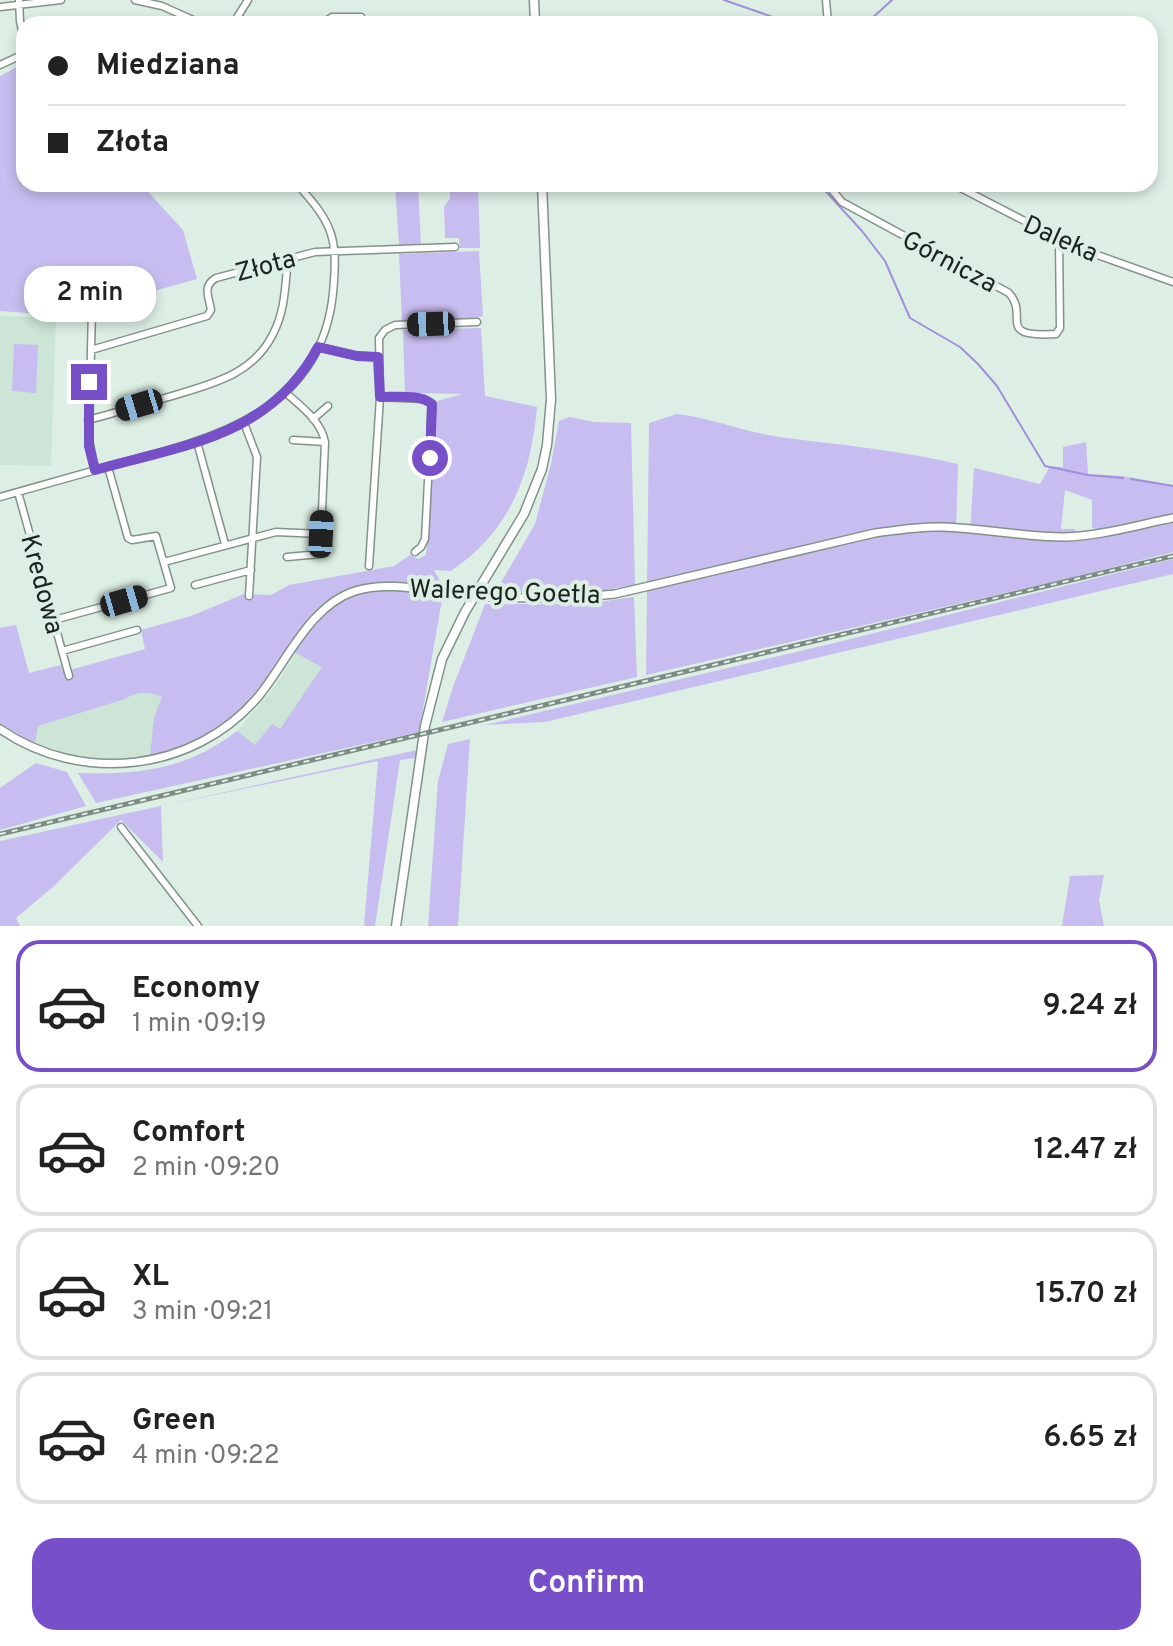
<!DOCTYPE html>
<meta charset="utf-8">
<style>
body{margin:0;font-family:Overpass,sans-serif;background:#f2f2f2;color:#222;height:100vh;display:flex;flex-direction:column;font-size:30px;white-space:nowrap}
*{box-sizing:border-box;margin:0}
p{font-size:26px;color:#767676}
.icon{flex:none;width:44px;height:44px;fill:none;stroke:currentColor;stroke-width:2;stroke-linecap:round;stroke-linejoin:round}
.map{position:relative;height:926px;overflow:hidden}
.sheet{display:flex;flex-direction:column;background:#fff;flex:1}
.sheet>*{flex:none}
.hud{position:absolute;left:16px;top:16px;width:1142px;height:176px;border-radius:24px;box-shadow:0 4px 12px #0003;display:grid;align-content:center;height:176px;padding:0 32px;background:#fff}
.end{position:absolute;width:36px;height:36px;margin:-18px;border:10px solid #7750c9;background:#fff;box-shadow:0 0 0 4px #fff}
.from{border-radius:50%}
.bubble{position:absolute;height:56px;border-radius:24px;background:#fff;box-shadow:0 4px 12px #0003;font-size:26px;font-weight:600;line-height:56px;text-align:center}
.car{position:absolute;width:24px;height:48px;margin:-24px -12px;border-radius:10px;box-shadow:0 0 6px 2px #0007;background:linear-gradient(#222 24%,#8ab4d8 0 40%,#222 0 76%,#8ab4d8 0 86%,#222 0)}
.hud b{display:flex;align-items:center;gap:28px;height:76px;font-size:30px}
.hud b+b{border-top:2px solid #e0e0e0}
.hud i{width:20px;height:20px;background:#222}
ul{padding:14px 0 0;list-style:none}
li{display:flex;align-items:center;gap:24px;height:132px;margin:0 16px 12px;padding:0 16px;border:4px solid #e0e0e0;border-radius:24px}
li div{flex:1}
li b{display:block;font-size:30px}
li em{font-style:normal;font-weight:600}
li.current{border-color:#7750c9}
li>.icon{width:72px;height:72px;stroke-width:1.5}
.action{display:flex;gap:16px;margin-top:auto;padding:16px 32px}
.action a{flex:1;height:92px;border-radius:24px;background:#7750c9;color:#fff;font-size:32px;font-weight:600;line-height:92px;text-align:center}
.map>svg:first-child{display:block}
</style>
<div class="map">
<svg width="1173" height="926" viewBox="0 0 1173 926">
<rect width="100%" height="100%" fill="#ddefe5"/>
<path fill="#cce5d7" d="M 0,316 L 56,318 L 51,466 L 0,465 Z
M 296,653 L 323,667 L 280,729 L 272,725 L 255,745 L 237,731 L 273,689 Z
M 150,692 L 162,697 L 154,717 L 150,755 L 129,760 L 89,759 L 64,754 L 35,744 L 37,726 L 125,699 L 132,694 Z"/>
<path fill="#c7bdf0" d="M 24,63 L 24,184 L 141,184 L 183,230 L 197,279 L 86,310 L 56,315 L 0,311 L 0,76 Z
M 395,184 L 418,184 L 421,245 L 399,245 Z
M 450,184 L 478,184 L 480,248 L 460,248 L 459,238 L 445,238 L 444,207 L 450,198 Z
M 479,251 L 483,316 L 466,319 L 402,321 L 399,254 Z
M 481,328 L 485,396 L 537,407 C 531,476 510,531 451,571 L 434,570 L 444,588 L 419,732 L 96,803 L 78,773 C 139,775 188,769 237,731 L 255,745 L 272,724 L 280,729 L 322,667 L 288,649 C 276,665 266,685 252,700 C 224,730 189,748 150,755 L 154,717 L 162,697 C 148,691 137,691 125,699 L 38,726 L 35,744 L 0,724 L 0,628 L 16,625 L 29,673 L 61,665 L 63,672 L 145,649 L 141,630 L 191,616 L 244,594 L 271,595 L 289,585 L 394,566 L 410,555 L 418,559 L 426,555 L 437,401 L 462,394 L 417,393 L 405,395 L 403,330 Z
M 14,344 L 38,345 L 36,393 L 12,391 Z
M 677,414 C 712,418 744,432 780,437 C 840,445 899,450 958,464 L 956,531 L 970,533 L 974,468 L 1040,484 L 1050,466 L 1063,467 L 1063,447 L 1086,442 L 1088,474 L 1123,476 L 1173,485 L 1173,514 L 1101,530 L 1092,528 L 1092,500 L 1065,490 L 1061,529 L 1075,529 L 1077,541 L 1173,523 L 1173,552 L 1062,580 L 646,675 L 649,423 Z
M 569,417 L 595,422 L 631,423 L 635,585 L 580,594 L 496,591 L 535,524 L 551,464 L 559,421 Z
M 1173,559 L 1173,574 L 545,722 L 485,725 L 830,644 Z
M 634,597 L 637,677 L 442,722 L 453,687 L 485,604 L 584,604 Z
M 470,739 L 458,926 L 428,926 L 438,781 L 448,744 Z
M 417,750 L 416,758 L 400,760 L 375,926 L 364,926 L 378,761 L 161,806 L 163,862 L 121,820 L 54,886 L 16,918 L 20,926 L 0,926 L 0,841 Z
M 36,763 L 67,772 L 86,806 L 0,830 L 0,788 Z
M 1104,875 L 1099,900 L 1104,926 L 1062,926 L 1070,876 Z"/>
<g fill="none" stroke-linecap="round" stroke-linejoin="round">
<path stroke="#a190d9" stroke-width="2" d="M 724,0 L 793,24
M 860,24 L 870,20 L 892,0
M 819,184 L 862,231 L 885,261 L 910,318 L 960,347 L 978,364 L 997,386 L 1045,466 L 1088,475 L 1123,478
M 1131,479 L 1173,486"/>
<g stroke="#829289" stroke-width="9">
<path id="minor" d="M 19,0 L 20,21 L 24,39
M 135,0 L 162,6 L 202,24
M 826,0 L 828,24
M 0,7 L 61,0
M 233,24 L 248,0
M 321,24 L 332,17 L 361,17
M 0,65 L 24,54
M 831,184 L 833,191 L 842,202 L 1009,293 C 1030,316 994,338 1056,334 L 1060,328 L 1059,239
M 953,184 L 1075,247 L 1173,282
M 304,192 L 314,184
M 92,310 L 91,350 L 207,316 L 211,310 C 209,297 202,286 216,278 L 315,252 L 455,247
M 318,347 L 357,356 L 378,357
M 91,350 L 89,439 L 95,470
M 380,397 L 424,399 L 432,404 L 425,539 L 421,547 L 415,552
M 313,419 L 328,406
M 88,420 C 114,413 140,405 165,398 C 207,385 252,377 273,334 C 284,313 285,291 287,268 L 286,260
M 244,423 L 257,457 L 249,596
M 293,440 L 325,442
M 197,442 L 225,544
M 18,492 L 69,676
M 0,497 C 39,486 78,475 117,464 C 214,439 321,412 333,293 C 338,238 334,225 297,184
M 287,557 L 320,554 L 321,534
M 164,562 L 276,532 L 321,534 L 325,442 C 321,421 302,407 286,393
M 369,566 L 380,397 L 379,338 L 385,330 L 395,325 L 477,322
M 195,585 L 251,570
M 54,620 L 171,588 L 156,536 L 132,540 L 128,538 L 108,467
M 62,651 L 137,630
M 121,827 L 198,926"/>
</g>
<g stroke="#829289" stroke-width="10">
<path id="tertiary" d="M 0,729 C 81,785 194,772 258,697 C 287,662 309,606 355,591 C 393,579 437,594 476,596 C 522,599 569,599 615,594 L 875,533 C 897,530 920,526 942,527 C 983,528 1023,537 1064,537 C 1101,536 1137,525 1173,518"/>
</g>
<g stroke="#829289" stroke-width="11">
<path id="secondary" d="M 534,0 L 535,24
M 396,926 L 425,726 L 442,659 L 465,612 L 524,514 L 542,469 L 547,445 L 551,399 L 542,184"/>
</g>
<use href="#minor" stroke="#fff" stroke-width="6"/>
<use href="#tertiary" stroke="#fff" stroke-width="7"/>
<use href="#secondary" stroke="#fff" stroke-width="8"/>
<g stroke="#7e8b84" stroke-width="5">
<path id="rail" d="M 0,834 L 1173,556"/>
</g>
<use href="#rail" stroke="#ddefe5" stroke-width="2" stroke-dasharray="6" stroke-linecap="butt"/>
</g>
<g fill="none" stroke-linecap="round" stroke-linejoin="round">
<path stroke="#7750c9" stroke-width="10" d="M 89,382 L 89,446 L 95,470 C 184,445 271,436 318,347 L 357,356 L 378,357 L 380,397 C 396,397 420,394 432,404 L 430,458"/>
</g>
<g text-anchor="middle" stroke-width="8" stroke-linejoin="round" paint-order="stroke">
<g font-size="26" fill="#1c231f" stroke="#ddefe5">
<text transform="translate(1061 238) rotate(24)" y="9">Daleka</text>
<text transform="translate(950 261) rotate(28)" y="9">Górnicza</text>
<text transform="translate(265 265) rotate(-15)" y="9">Złota</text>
<text transform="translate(43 584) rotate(75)" y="9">Kredowa</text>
<text transform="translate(505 591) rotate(2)" y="9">Walerego Goetla</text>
</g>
</g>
</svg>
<i class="end from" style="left:430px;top:458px"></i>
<i class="end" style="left:89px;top:382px"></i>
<div class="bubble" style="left:24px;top:266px;width:132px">2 min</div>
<i class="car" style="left:431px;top:324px;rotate:268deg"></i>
<i class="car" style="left:139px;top:405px;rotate:253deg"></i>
<i class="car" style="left:321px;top:534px;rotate:3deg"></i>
<i class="car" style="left:124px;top:601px;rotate:74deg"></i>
<div class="hud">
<b><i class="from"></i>Miedziana</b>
<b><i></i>Złota</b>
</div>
</div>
<section class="sheet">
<ul>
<li class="current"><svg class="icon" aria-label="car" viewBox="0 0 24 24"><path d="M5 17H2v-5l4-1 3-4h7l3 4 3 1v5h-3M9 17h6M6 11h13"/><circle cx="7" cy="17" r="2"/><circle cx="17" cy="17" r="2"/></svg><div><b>Economy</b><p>1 min · 09:19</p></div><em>9.24 zł</em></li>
<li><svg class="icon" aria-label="car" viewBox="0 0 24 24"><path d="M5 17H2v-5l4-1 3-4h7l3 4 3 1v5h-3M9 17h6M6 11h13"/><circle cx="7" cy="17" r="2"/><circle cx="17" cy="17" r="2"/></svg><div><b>Comfort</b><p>2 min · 09:20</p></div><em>12.47 zł</em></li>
<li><svg class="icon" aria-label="car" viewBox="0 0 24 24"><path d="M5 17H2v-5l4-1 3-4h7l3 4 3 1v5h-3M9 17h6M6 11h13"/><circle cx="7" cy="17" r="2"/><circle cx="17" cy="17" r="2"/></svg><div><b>XL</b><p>3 min · 09:21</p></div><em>15.70 zł</em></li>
<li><svg class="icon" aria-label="car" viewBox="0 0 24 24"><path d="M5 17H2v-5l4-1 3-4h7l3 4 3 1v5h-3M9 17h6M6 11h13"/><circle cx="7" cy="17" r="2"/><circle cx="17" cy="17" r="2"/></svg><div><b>Green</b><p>4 min · 09:22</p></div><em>6.65 zł</em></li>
</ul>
<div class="action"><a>Confirm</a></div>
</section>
